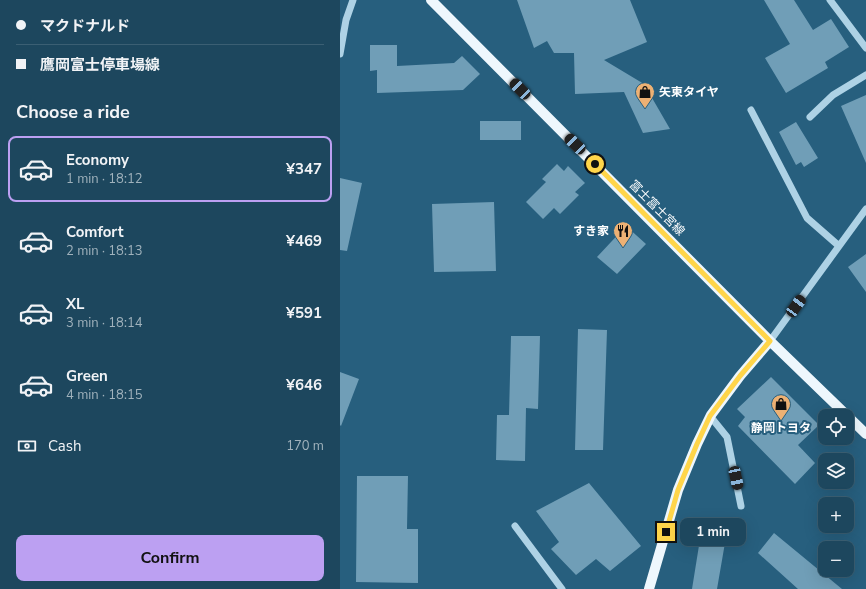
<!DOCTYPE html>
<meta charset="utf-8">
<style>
body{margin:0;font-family:"Nunito Sans","Noto Sans JP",sans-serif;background:#2a5167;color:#f1f3f6;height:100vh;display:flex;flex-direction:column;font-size:15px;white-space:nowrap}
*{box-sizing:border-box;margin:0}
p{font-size:13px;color:#a0b2bc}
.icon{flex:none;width:22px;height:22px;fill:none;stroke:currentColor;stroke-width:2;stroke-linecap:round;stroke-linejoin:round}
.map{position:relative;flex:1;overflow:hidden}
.sheet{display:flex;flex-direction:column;background:#1d475e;width:340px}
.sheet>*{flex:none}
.guide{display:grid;align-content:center;height:88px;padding:0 16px;background:#1d475e}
.tools{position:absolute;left:478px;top:409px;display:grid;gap:8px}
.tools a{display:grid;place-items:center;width:36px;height:36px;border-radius:8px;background:#1d475e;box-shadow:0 4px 16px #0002,0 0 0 1px #3b5f73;font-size:20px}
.end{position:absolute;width:18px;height:18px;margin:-9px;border:5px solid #ffd54a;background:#111;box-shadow:0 0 0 2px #111}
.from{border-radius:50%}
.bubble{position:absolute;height:28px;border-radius:8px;background:#1d475e;box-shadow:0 4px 16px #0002,0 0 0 1px #3b5f73;font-size:13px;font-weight:700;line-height:28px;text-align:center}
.car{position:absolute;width:12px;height:24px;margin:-12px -6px;border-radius:5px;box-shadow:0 0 3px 1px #0007;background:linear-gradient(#222 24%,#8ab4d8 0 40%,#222 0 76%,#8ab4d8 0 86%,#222 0)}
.guide b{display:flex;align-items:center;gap:14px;height:38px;font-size:15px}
.guide b+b{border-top:1px solid #3b5f73}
.guide i{width:10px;height:10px;background:#f1f3f6}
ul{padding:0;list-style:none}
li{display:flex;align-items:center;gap:12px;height:66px;margin:0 8px 6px;padding:0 8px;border:2px solid transparent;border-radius:8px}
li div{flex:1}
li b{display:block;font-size:15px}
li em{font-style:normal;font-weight:700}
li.current{border-color:#bca0f2}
li>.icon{width:36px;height:36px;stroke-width:1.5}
h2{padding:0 16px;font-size:18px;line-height:48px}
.pay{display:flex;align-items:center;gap:10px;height:44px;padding:0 16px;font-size:15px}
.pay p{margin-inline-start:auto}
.button{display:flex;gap:8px;margin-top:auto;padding:8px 16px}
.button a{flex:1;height:46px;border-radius:8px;background:#bca0f2;color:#111;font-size:16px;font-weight:700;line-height:46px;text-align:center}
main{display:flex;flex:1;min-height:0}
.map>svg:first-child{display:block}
</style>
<main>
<section class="sheet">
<div class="guide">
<b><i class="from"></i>マクドナルド</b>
<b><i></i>鷹岡富士停車場線</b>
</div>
<h2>Choose a ride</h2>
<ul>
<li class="current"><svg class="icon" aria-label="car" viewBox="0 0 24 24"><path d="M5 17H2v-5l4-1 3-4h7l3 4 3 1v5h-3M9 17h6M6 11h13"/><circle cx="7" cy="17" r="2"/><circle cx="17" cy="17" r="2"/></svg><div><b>Economy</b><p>1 min · 18:12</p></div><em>¥347</em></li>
<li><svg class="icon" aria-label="car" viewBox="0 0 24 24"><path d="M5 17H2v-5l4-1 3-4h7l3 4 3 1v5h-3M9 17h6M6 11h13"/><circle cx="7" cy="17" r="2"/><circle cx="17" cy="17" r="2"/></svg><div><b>Comfort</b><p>2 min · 18:13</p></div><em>¥469</em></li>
<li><svg class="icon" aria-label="car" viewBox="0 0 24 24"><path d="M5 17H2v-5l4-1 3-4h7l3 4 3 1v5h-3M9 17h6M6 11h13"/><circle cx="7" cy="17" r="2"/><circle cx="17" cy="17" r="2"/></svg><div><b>XL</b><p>3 min · 18:14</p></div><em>¥591</em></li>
<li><svg class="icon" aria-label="car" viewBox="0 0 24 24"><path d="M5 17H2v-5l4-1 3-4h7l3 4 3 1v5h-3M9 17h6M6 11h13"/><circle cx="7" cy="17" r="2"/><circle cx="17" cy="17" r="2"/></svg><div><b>Green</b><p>4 min · 18:15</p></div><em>¥646</em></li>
</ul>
<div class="pay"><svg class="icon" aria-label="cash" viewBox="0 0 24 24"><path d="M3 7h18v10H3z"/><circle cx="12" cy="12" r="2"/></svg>Cash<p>170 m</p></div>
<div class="button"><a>Confirm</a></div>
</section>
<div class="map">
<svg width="526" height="589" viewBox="0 0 526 589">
<rect width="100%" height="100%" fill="#275f7e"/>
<path fill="#709eb7" d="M 177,0 L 290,0 L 307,42 L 264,60 L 304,84 L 330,129 L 303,133 L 284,92 L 235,94 L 234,53 L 214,53 L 207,41 L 194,48 Z
M 424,0 L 454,0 L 473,30 L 491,19 L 509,47 L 485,62 L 488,68 L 446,93 L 425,58 L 450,44 Z
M 30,45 L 57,45 L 57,66 L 114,63 L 122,56 L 140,74 L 123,90 L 37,93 L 37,70 L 30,71 Z
M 526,95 L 526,163 L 501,106 Z
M 140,121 L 181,121 L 181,140 L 140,140 Z
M 456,122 L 478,158 L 464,167 L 461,162 L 456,165 L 439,132 Z
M 217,164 L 224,171 L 228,166 L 245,183 L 235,192 L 239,195 L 220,214 L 214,208 L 203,219 L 186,202 L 206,182 L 202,179 Z
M 0,178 L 22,183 L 7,251 L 0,250 Z
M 154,202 L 156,271 L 94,272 L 92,204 Z
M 286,226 L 306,244 L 277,274 L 257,257 Z
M 526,254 L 526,292 L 508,267 Z
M 238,329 L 267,330 L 263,450 L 235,450 Z
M 171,336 L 200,336 L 198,409 L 186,408 L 185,461 L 156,460 L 157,415 L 169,415 Z
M 0,372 L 19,379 L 1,426 L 0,425 Z
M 431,377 L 479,425 L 458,445 L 475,463 L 455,484 L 398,426 L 405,417 L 397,409 Z
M 17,476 L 68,476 L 67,529 L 78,529 L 78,583 L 16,582 Z
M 249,483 L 301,546 L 270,571 L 256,559 L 236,575 L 211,549 L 219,542 L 196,511 Z
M 361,533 L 386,537 L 377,589 L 352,589 Z
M 434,533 L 502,589 L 458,589 L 418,553 Z"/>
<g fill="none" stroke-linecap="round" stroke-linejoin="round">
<path stroke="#aed2e5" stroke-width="7" d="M 490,0 L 526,48
M 0,54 L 6,20 L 13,0
M 411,110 L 467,218 L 499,246
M 470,117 L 493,95 L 526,75
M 430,341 L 526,209
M 370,416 L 387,437 L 401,506
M 175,526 L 222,589"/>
<path stroke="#eef7fd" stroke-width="10" d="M 91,0 L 430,341 L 526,434
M 309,589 L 338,490 L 357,444 L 371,415 L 400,376 L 430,341"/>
</g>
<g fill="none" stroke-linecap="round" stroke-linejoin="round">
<path stroke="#ffd54a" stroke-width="5" d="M 255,164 L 430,341 L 400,376 L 370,416 L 357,444 L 338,490 L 326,532"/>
</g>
<defs>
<g id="shop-pin" transform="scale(1)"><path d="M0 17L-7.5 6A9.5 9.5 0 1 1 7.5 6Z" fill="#edb174" stroke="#275f7e"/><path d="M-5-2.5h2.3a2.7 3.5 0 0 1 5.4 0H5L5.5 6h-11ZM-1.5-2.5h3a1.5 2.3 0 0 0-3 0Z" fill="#111"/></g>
<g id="restaurant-pin" transform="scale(1)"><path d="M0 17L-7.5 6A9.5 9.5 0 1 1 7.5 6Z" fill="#edb174" stroke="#275f7e"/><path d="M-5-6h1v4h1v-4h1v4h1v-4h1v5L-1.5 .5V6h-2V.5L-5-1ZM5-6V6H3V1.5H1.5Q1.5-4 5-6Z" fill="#111"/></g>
</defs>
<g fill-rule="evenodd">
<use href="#shop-pin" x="305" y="92"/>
<use href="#restaurant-pin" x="283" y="231"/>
<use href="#shop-pin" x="441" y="404"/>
</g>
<g text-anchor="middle" stroke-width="4" stroke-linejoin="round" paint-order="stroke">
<g font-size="12" font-weight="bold" fill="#fff" stroke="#275f7e" text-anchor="start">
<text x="319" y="96">矢東タイヤ</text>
<text x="269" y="235" text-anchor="end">すき家</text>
<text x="441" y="432" text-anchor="middle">静岡トヨタ</text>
</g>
<g font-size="12" fill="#fff" stroke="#275f7e">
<text transform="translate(317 208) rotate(45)" y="4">富士富士宮線</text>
</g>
</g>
</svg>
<div class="tools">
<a><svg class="icon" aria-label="locate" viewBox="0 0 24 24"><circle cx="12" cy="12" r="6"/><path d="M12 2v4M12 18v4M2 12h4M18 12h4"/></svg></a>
<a><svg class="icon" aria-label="layers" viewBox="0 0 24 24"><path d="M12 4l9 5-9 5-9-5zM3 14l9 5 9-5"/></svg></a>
<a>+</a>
<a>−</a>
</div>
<i class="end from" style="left:255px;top:164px"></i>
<i class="end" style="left:326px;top:532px"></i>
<div class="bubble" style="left:340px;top:518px;width:66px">1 min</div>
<i class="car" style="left:180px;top:89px;rotate:315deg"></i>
<i class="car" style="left:235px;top:144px;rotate:314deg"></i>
<i class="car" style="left:456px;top:306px;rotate:36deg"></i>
<i class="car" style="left:396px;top:478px;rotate:168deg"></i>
</div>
</main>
